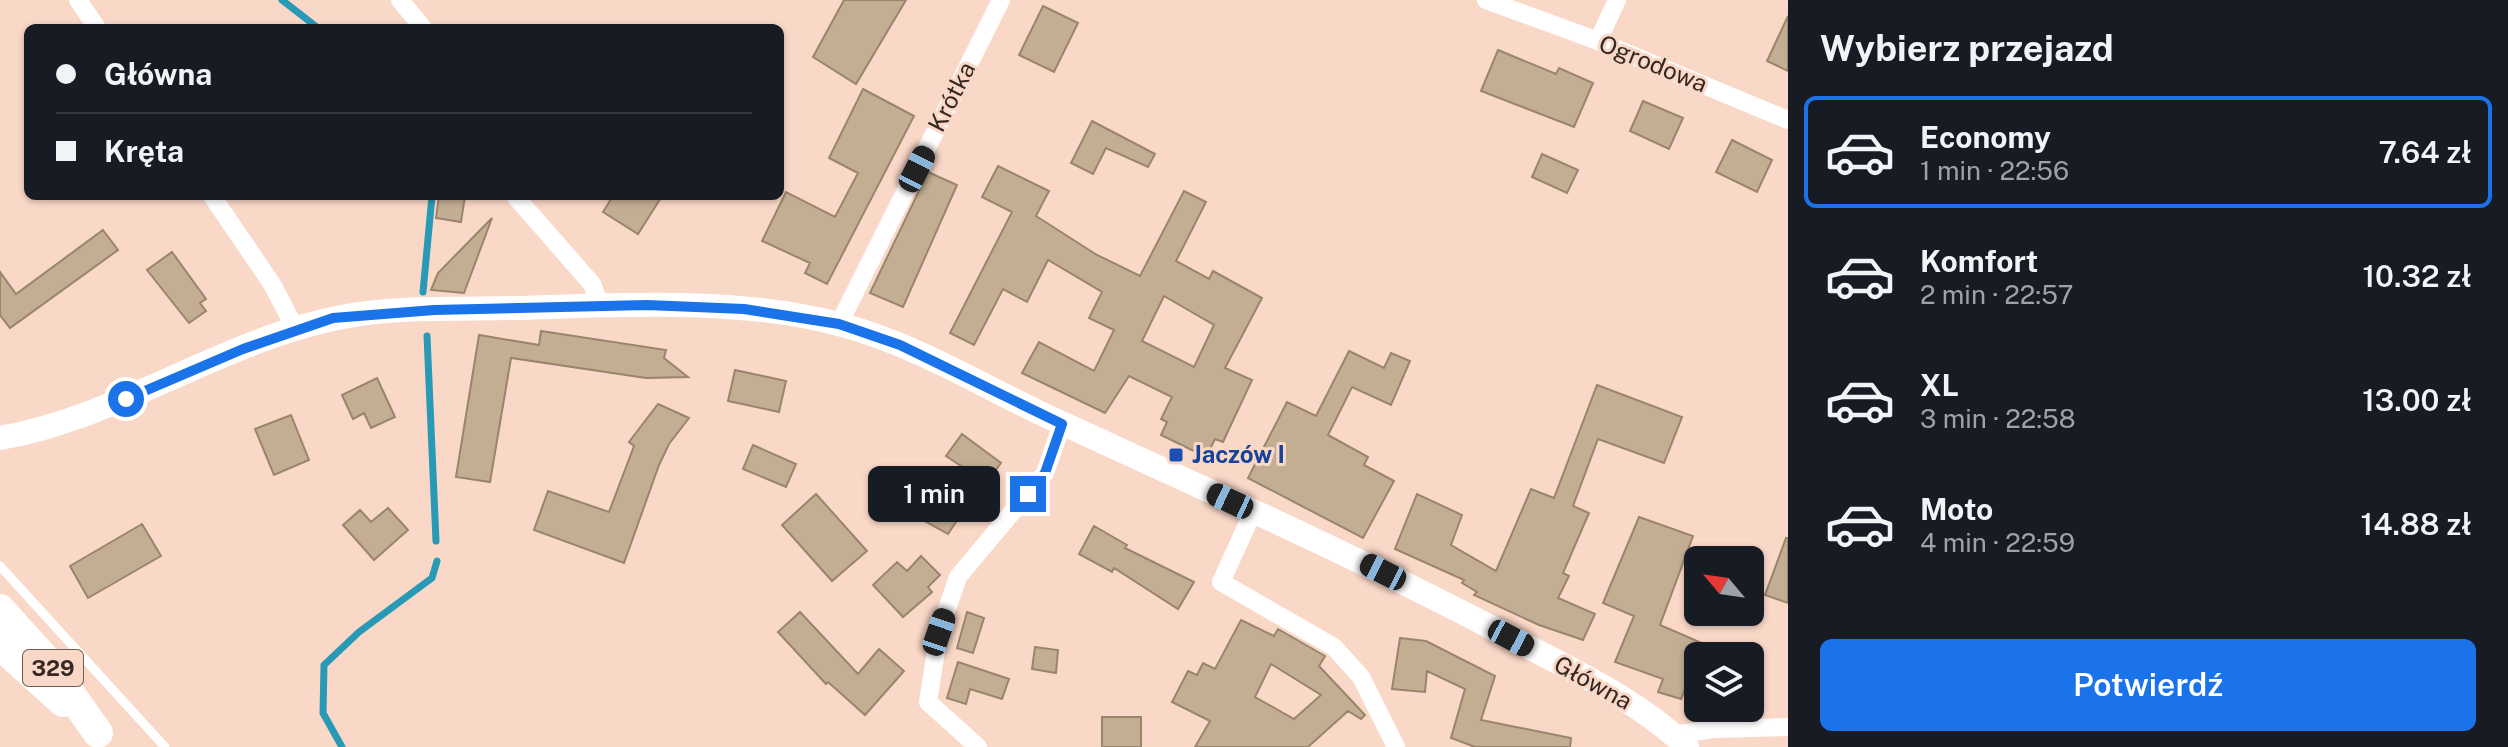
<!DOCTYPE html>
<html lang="pl">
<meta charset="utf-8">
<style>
body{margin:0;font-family:"Public Sans",sans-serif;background:#20242c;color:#f1f3f6;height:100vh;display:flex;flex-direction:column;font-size:30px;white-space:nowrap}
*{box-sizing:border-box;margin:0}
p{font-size:26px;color:#9ea1a6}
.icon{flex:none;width:44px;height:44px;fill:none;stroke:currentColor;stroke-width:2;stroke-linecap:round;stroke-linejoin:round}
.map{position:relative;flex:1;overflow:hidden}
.drawer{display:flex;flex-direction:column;background:#171b24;width:720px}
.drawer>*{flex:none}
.top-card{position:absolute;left:24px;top:24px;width:760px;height:176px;border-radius:12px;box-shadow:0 2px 6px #0004;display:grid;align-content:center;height:176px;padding:0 32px;background:#171b24}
.needle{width:52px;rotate:299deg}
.buttons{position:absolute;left:1684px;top:546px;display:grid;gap:16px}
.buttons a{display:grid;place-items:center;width:80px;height:80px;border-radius:12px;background:#171b24;box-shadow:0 2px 6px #0004;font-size:40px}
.end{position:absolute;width:36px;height:36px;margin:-18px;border:10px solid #1a73e8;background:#fff;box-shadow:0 0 0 4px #fff}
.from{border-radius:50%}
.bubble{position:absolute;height:56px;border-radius:12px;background:#171b24;box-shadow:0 2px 6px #0004;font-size:26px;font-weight:600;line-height:56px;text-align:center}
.car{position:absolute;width:24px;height:48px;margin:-24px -12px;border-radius:10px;box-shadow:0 0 6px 2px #0007;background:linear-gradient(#222 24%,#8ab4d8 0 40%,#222 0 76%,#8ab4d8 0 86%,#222 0)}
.top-card b{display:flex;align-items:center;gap:28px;height:76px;font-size:30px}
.top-card b+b{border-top:2px solid #363941}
.top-card i{width:20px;height:20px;background:#f1f3f6}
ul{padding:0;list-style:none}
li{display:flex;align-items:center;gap:24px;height:112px;margin:0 16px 12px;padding:0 16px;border:4px solid transparent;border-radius:12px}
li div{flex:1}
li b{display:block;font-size:30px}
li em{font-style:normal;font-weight:600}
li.on{border-color:#1a73e8}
li>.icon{width:72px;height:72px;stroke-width:1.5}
h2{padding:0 32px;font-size:36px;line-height:96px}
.button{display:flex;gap:16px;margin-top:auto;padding:16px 32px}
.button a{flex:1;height:92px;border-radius:12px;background:#1a73e8;color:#fff;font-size:32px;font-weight:600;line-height:92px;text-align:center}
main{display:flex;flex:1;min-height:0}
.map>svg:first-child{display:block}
</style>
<main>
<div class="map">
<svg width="1788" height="747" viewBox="0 0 1788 747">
<rect width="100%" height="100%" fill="#fad8c8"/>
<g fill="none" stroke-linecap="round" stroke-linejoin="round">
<path stroke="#299ab5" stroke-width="7" d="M 282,0 L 318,28
M 423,292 L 432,196
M 427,336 L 436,541
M 342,747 L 323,713 L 324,665 L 359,632 L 432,578 L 437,561"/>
</g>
<path fill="#c3ae93" stroke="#99856b" stroke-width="2" fill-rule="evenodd" d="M 844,0 L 906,0 L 856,84 L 813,57 Z
M 1043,6 L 1078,23 L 1054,72 L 1019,55 Z
M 1788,16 L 1788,71 L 1767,61 Z
M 1498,50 L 1556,74 L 1559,68 L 1593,83 L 1574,127 L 1481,91 Z
M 863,89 L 914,116 L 827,284 L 805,273 L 810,263 L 762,241 L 786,192 L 835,217 L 858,173 L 829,158 Z
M 1643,101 L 1683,118 L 1669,149 L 1630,131 Z
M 1092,121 L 1155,154 L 1148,167 L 1106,148 L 1093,174 L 1071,163 Z
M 1732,140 L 1772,160 L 1757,192 L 1716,172 Z
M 1542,154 L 1578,170 L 1567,193 L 1532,177 Z
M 998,166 L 1049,191 L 1036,216 L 1097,255 L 1140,276 L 1184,191 L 1206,202 L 1176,261 L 1209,279 L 1213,271 L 1262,298 L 1225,368 L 1252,380 L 1223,442 L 1215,439 L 1206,457 L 1161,435 L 1167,422 L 1161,419 L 1172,397 L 1129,376 L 1105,413 L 1022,373 L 1039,342 L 1094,371 L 1114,330 L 1089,318 L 1102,292 L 1048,260 L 1027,302 L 1003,289 L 974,345 L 950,333 L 1012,212 L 982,197 ZM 1164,296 L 1214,325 L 1194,367 L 1142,341 Z
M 928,172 L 957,185 L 903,307 L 870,293 Z
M 439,196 L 465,196 L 461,222 L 436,218 Z
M 613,196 L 662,196 L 638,234 L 603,212 Z
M 492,218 L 464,293 L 431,290 L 438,273 Z
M 103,230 L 118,250 L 10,328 L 0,315 L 0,272 L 16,294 Z
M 172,252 L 206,299 L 200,303 L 206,311 L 189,323 L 147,270 Z
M 541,331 L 666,350 L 664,358 L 688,377 L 646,378 L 511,358 L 490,482 L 456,477 L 479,335 L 539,345 Z
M 1349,351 L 1384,368 L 1391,353 L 1410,361 L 1391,405 L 1352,387 L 1328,435 L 1368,457 L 1364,465 L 1394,481 L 1363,538 L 1248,478 L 1287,402 L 1316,416 Z
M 735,370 L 786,381 L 779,412 L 728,401 Z
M 377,378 L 395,417 L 371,428 L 364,413 L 353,419 L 342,395 Z
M 1597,385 L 1682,417 L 1664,463 L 1598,439 L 1573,506 L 1589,513 L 1563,573 L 1569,576 L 1558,598 L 1595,614 L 1583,640 L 1539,625 L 1474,595 L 1477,592 L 1462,583 L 1464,580 L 1395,549 L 1417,494 L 1462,515 L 1451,545 L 1496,571 L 1531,489 L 1554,498 Z
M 658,404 L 689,418 L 669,444 L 659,465 L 624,563 L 534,530 L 548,491 L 609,512 L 634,446 L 629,442 Z
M 291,415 L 309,460 L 274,475 L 255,429 Z
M 962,434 L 1001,463 L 978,494 L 959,480 L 967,470 L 946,456 Z
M 753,445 L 796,464 L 786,487 L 743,469 Z
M 816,494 L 867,551 L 832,581 L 782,525 Z
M 932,504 L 958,519 L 948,534 L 923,520 Z
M 388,508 L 408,530 L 374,560 L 343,525 L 360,510 L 371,522 Z
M 1639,517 L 1693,536 L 1660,625 L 1704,644 L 1681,699 L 1658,692 L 1663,679 L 1615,662 L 1634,616 L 1603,603 Z
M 142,524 L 161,556 L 88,598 L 70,566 Z
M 1094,526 L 1127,545 L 1125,548 L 1194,582 L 1178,609 L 1114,568 L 1112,572 L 1079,554 Z
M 1786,538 L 1788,538 L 1788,603 L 1765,595 Z
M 921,556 L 940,575 L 928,587 L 932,592 L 903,617 L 873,585 L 897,562 L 907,571 Z
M 800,612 L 858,674 L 879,649 L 904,671 L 865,715 L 828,682 L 826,684 L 778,632 Z
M 967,612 L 984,618 L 973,653 L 957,648 Z
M 1241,620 L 1274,636 L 1278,629 L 1325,656 L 1319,666 L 1365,715 L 1361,719 L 1348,711 L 1308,747 L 1195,747 L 1210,721 L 1172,702 L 1188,671 L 1197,675 L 1203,663 L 1215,669 ZM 1271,664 L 1321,695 L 1294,719 L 1255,697 Z
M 1400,638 L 1426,641 L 1495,676 L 1481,720 L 1571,738 L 1570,747 L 1475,747 L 1451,738 L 1465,689 L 1427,671 L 1425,692 L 1392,689 Z
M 1035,647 L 1058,650 L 1056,673 L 1032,669 Z
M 958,662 L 1009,679 L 1002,699 L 970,689 L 966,704 L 947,698 Z
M 1102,717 L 1141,717 L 1141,747 L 1102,747 Z"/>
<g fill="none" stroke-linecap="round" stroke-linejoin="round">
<path stroke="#fff" stroke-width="9" d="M 0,566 L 165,747"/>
<path stroke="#fff" stroke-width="18" d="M 78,0 L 97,28
M 400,0 L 423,28
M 1486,0 L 1598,41 L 1788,120
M 1598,41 L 1617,0
M 212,196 L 272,284 L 295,328
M 515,196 L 592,284 L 600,305
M 839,324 L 1001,0
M 1253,512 L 1221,582 L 1334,647 L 1361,677 L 1396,747
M 1674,735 L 1713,729 L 1788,727
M 978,747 L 928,702 L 939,632 L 958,577 L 1045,473 L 1062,424"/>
<path stroke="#fff" stroke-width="24" d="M 0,438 C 126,416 233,332 360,314 C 411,307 464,309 515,308 C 618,305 742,297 842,325 C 921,346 991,392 1066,425 C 1212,492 1359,558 1502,633 C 1565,667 1635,697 1687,747"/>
<path stroke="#fff" stroke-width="30" d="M 0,609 L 47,661 L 98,733
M 0,645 L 63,702"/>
</g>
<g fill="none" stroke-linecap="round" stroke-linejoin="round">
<path stroke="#1a73e8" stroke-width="10" d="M 126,399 L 243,349 L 333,318 L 434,310 L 647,305 L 744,309 L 839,324 L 900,345 L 1062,424 L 1045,473 L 1028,494"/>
</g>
<rect fill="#1a4fb4" stroke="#fad8c8" stroke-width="3" x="1168" y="447" width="16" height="16" rx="4"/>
<g text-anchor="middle" stroke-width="6" stroke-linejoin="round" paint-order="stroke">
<rect fill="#fad8c8" stroke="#705d54" stroke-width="2" x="23" y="650" width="60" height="36" rx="6"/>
<g font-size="22" font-weight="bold" fill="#352823">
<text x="53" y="676">329</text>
</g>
<g font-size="24" fill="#352823" stroke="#fad8c8">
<text transform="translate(1653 64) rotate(22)" y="8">Ogrodowa</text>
<text transform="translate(952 97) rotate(-63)" y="8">Krótka</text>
<text transform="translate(1593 683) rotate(29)" y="8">Główna</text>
</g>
<g font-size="24" font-weight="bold" fill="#164399" stroke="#fad8c8" text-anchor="start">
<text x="1192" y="463">Jaczów I</text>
</g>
</g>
</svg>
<div class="buttons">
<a><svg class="needle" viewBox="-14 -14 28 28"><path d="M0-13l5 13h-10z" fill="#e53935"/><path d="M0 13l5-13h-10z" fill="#9ea1a6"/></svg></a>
<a><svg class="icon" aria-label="layers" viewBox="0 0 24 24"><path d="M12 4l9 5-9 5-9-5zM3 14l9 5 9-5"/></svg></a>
</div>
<i class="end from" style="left:126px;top:399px"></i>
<i class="end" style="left:1028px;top:494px"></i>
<div class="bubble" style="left:868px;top:466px;width:132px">1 min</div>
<i class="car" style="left:917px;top:169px;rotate:27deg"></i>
<i class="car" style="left:1230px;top:501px;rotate:295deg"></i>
<i class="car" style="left:1383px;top:572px;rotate:297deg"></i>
<i class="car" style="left:939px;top:632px;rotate:19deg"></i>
<i class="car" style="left:1511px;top:638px;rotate:118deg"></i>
<div class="top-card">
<b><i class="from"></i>Główna</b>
<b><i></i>Kręta</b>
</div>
</div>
<section class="drawer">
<h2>Wybierz przejazd</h2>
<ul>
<li class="on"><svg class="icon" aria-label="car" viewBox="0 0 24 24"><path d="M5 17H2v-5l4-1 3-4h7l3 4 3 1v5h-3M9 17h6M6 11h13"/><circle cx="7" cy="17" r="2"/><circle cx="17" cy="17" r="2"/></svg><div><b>Economy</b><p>1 min · 22:56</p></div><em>7.64 zł</em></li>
<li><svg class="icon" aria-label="car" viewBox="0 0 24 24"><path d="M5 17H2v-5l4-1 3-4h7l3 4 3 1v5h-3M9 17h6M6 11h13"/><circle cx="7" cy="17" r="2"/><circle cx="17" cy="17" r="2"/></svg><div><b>Komfort</b><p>2 min · 22:57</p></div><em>10.32 zł</em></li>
<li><svg class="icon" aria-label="car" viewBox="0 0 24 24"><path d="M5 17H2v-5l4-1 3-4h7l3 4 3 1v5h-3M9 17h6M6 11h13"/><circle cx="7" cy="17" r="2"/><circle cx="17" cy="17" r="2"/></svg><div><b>XL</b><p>3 min · 22:58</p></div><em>13.00 zł</em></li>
<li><svg class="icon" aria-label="car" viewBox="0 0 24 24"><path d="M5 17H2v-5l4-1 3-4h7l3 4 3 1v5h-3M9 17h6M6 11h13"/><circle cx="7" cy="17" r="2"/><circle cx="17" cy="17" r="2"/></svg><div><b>Moto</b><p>4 min · 22:59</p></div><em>14.88 zł</em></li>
</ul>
<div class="button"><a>Potwierdź</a></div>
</section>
</main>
